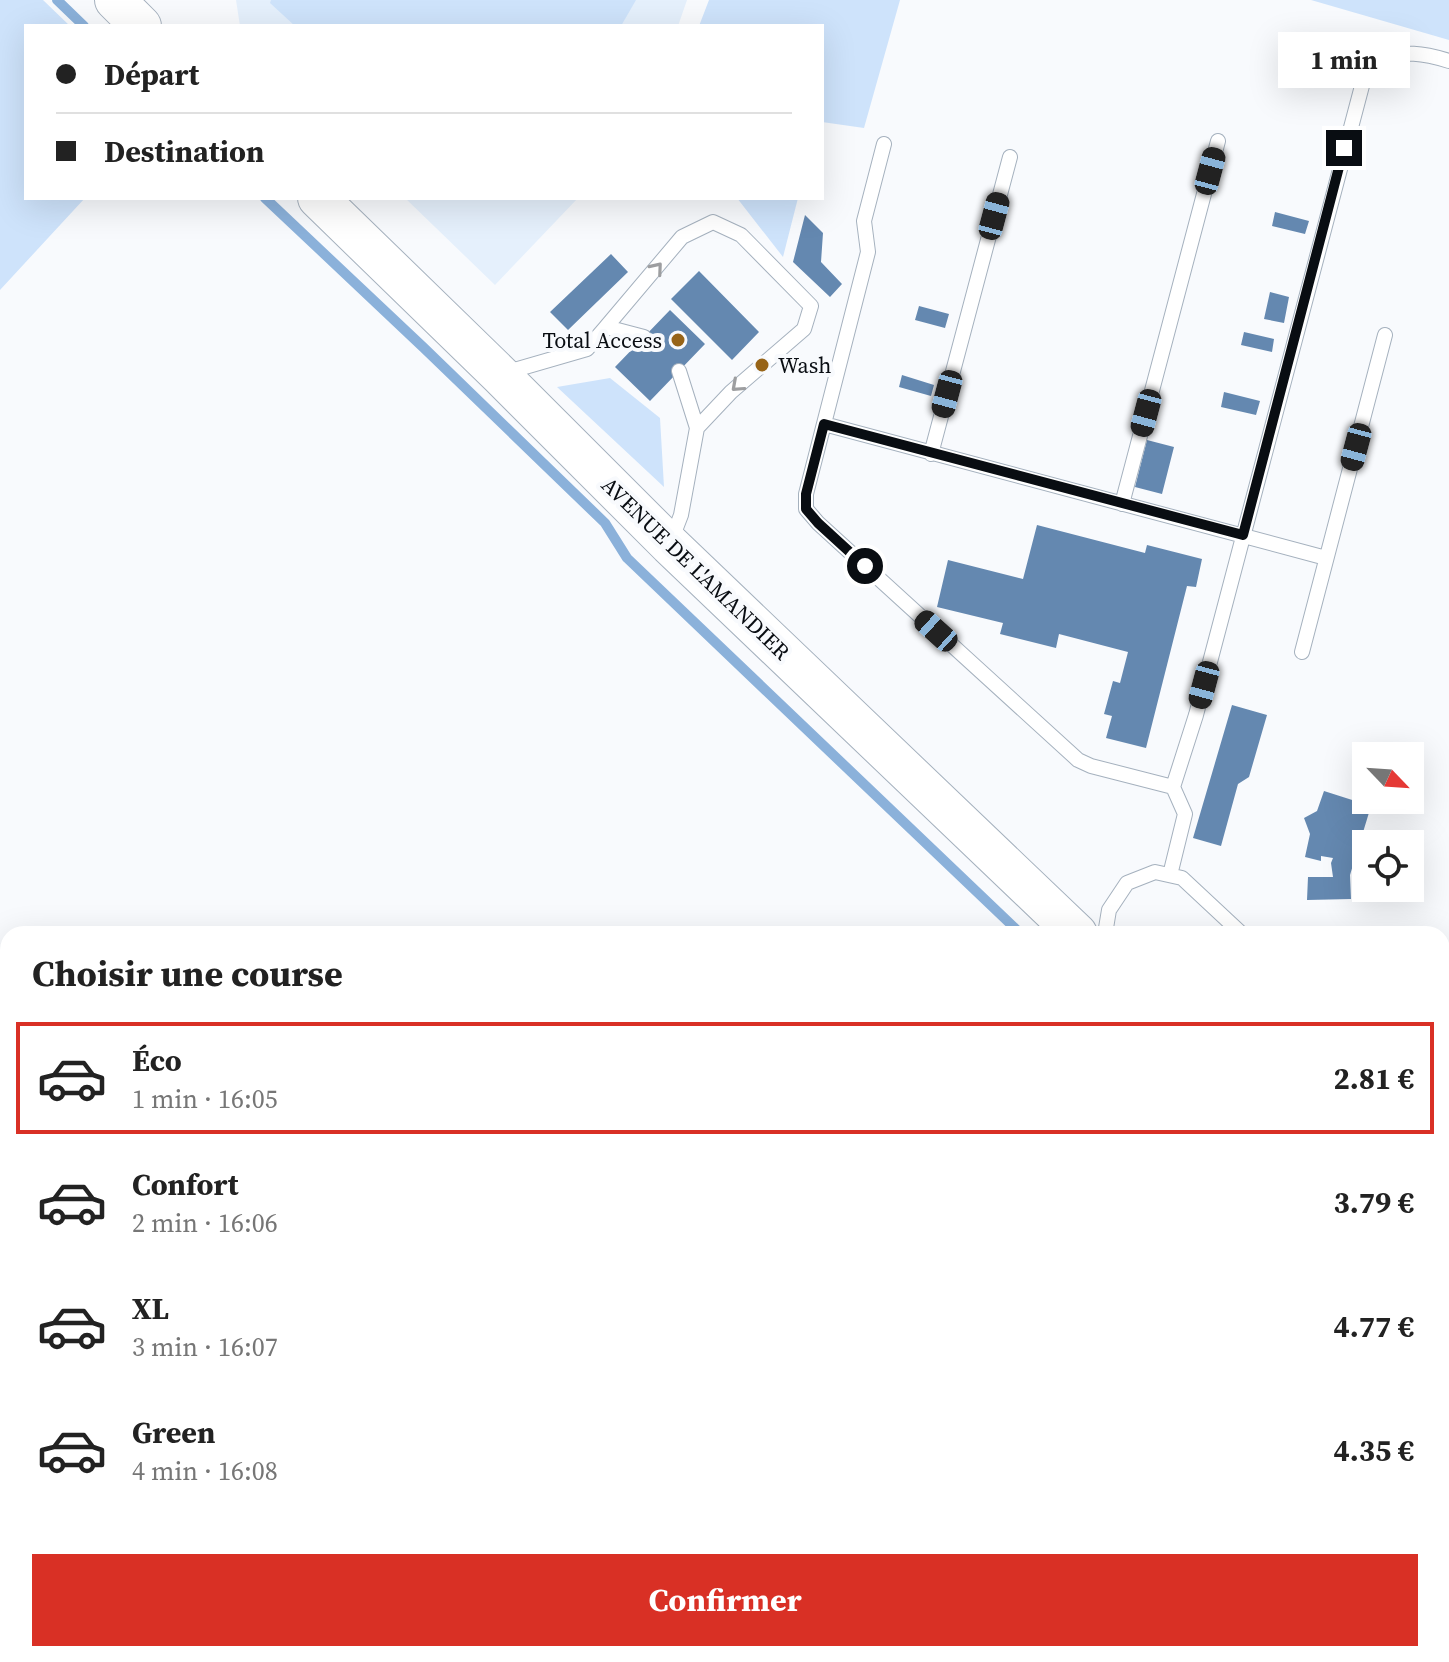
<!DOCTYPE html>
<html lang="fr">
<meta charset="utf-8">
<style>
body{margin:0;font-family:"Source Serif 4",serif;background:#f6f6f6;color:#222;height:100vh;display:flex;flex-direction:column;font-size:30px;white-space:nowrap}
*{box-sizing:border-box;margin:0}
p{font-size:26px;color:#767676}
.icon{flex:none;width:44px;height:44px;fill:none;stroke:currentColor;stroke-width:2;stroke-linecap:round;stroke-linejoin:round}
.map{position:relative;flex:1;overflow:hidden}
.panel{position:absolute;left:0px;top:926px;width:1450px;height:736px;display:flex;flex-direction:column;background:#fff;border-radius:24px 24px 0 0;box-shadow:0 8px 32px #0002}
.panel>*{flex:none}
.guide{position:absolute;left:24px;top:24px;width:800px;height:176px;border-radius:0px;box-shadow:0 8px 32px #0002;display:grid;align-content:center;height:176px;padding:0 32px;background:#fff}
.needle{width:52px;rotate:115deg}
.tools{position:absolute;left:1352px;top:742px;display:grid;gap:16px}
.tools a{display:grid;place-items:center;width:72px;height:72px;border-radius:0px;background:#fff;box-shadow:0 8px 32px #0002;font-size:40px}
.end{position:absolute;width:36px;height:36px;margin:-18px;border:10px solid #090d12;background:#fff;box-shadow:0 0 0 4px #fff}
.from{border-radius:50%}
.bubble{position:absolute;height:56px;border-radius:0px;background:#fff;box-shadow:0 8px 32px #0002;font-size:26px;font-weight:700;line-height:56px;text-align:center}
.car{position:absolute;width:24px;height:48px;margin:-24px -12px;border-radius:10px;box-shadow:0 0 6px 2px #0007;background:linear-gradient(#222 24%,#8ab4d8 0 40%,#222 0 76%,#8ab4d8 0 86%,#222 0)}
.guide b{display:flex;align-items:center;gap:28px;height:76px;font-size:30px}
.guide b+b{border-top:2px solid #e0e0e0}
.guide i{width:20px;height:20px;background:#222}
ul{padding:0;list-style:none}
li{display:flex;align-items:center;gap:24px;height:112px;margin:0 16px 12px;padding:0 16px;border:4px solid transparent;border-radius:0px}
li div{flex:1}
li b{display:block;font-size:30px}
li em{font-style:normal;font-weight:700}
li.current{border-color:#d93025}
li>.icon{width:72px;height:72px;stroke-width:1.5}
h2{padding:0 32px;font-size:36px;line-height:96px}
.button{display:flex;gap:16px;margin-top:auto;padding:16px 32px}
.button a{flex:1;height:92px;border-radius:0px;background:#d93025;color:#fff;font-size:32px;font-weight:700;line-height:92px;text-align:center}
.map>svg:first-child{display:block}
</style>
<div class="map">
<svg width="1449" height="1662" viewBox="0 0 1449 1662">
<rect width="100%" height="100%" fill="#f8fafd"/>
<path fill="#e5f0fc" d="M 236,0 L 687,0 L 678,26 L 240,26 Z
M 405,198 L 578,198 L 495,285 Z
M 450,1654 L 1106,1654 L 1137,1662 L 405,1662 Z"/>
<path fill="#cee3fb" d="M 0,0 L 43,0 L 70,26 L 26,26 L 26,198 L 85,198 L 0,290 Z
M 271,0 L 636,0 L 621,26 L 295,26 L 270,3 Z
M 709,0 L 900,0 L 864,128 L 822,122 L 822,26 L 699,26 Z
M 1311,0 L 1449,0 L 1449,40 Z
M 737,198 L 798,198 L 783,257 Z
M 610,378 L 660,418 L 664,487 L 557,387 Z"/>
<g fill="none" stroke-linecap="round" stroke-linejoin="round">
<path stroke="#8bb1da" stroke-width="10" d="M 57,0 L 84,26
M 265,198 L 424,348 L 605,523 L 627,558 L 1021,934
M 1358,1654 L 1358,1662"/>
<path stroke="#8bb1da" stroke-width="34" d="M 1218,1654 L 1247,1662
M 87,1662 L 88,1656 L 128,1662
M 282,1662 L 321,1654"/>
</g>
<path fill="#6488b0" d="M 1275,212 L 1309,221 L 1305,234 L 1272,226 Z
M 805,215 L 823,233 L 821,262 L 842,284 L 830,297 L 793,262 Z
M 611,254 L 628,272 L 568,330 L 550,312 Z
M 699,271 L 759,332 L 732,360 L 671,299 Z
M 1270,292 L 1289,297 L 1284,323 L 1264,319 Z
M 919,306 L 949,314 L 945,328 L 915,320 Z
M 670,310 L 705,344 L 650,401 L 615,367 Z
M 1244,332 L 1274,339 L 1272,352 L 1241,345 Z
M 902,375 L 934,385 L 931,396 L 899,387 Z
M 1224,392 L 1260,401 L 1256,415 L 1221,407 Z
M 1147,440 L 1174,447 L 1162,494 L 1135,487 Z
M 1037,525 L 1145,553 L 1147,545 L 1202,559 L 1196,587 L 1187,586 L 1146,748 L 1106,738 L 1112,716 L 1104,714 L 1113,681 L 1120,683 L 1128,652 L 1059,634 L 1056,648 L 1000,634 L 1003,623 L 937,607 L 948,560 L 1023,579 Z
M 1232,705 L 1267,715 L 1249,777 L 1238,784 L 1221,846 L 1193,838 Z
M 1324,791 L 1371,806 L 1350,875 L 1351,899 L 1307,900 L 1308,877 L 1333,877 L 1331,863 L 1333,858 L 1321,856 L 1321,861 L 1305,857 L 1310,834 L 1304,818 L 1317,811 Z"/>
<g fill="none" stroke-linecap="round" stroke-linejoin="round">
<g stroke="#a5b1be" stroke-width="16">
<path id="lane" d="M 884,144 L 864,221 L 868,252 L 806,494 L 806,509 L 818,523 L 1078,760 L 1091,766 L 1173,787
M 606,327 L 682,237 L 713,222 L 741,235 L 811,306 L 804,329 L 731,392 L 697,428
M 504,373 L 587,349 L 606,327 L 644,337
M 824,424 L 1326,558
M 931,454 L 1010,157
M 1122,504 L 1218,141
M 671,541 L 681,515 L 697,428 L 679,371
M 1302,652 L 1385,335
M 1170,875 L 1185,814 L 1173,787 L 1196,715 L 1363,82 C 1368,76 1374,68 1381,63 C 1400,48 1427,54 1449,61
M 1105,934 L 1109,910 L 1127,883 L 1155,872 L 1182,878 L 1242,934"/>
</g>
<g stroke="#a5b1be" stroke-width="42">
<path id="secondary" d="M 115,0 L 141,26
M 318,198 L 500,375 L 670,545 L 1077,934
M 1442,1411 L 1447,1432 L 1449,1469
M 1395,1654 L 1396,1662
M 1445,1662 L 1446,1553 L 1449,1528"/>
</g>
<use href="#lane" stroke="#fff" stroke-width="14"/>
<use href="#secondary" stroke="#fff" stroke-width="40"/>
</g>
<defs><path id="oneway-chevron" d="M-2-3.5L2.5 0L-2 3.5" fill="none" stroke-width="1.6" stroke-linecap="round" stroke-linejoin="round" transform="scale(2)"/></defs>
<g stroke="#9d9ea0">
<use href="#oneway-chevron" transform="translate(657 268) rotate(-50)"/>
<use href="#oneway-chevron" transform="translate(737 386) rotate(138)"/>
</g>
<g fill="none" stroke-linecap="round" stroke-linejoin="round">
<path stroke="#090d12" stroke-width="10" d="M 865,566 L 818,523 L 806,509 L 806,494 L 824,424 L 1243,535 L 1344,148"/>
</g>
<g fill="#976418" stroke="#f8fafd" stroke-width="3">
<circle cx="678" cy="340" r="8"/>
<circle cx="762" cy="365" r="8"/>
</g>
<g text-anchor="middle" stroke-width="8" stroke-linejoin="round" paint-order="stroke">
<g font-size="22" fill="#090d12" stroke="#f8fafd" text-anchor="end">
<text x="662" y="348">Total Access</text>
<text x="778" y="373" text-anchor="start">Wash</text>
</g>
<g font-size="22" fill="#090d12" stroke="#f8fafd">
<text transform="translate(696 568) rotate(44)" y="8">AVENUE DE L'AMANDIER</text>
</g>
</g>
</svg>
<div class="tools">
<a><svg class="needle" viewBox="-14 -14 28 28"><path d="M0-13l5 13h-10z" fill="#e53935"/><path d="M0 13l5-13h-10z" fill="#767676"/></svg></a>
<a><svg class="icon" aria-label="locate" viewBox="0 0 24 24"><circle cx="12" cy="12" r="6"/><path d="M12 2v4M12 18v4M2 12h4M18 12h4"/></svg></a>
</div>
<i class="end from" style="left:865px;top:566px"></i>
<i class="end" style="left:1344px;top:148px"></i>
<div class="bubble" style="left:1278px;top:32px;width:132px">1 min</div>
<i class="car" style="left:1210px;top:171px;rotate:15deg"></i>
<i class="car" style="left:994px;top:216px;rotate:15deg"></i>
<i class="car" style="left:947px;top:394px;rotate:195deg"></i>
<i class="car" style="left:1146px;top:413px;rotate:195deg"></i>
<i class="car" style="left:1356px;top:447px;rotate:195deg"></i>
<i class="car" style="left:936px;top:631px;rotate:312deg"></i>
<i class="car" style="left:1204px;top:685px;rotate:195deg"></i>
<div class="guide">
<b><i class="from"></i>Départ</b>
<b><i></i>Destination</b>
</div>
<section class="panel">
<h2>Choisir une course</h2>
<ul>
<li class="current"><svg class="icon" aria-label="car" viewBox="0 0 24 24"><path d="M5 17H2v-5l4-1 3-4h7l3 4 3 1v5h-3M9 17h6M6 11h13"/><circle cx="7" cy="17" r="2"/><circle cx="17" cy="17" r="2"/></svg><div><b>Éco</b><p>1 min · 16:05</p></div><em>2.81 €</em></li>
<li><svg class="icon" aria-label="car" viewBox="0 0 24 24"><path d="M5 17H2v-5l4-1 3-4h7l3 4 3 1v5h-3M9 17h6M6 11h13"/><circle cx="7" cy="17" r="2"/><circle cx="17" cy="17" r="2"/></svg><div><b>Confort</b><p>2 min · 16:06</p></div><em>3.79 €</em></li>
<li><svg class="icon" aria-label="car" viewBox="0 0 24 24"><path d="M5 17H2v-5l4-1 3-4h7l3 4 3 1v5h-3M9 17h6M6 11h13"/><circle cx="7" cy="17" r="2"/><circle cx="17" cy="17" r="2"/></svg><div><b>XL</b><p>3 min · 16:07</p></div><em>4.77 €</em></li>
<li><svg class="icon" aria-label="car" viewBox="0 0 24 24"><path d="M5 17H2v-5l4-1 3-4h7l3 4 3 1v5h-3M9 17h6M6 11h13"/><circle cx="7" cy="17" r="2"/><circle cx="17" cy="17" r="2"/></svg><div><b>Green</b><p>4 min · 16:08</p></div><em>4.35 €</em></li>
</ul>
<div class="button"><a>Confirmer</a></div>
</section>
</div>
